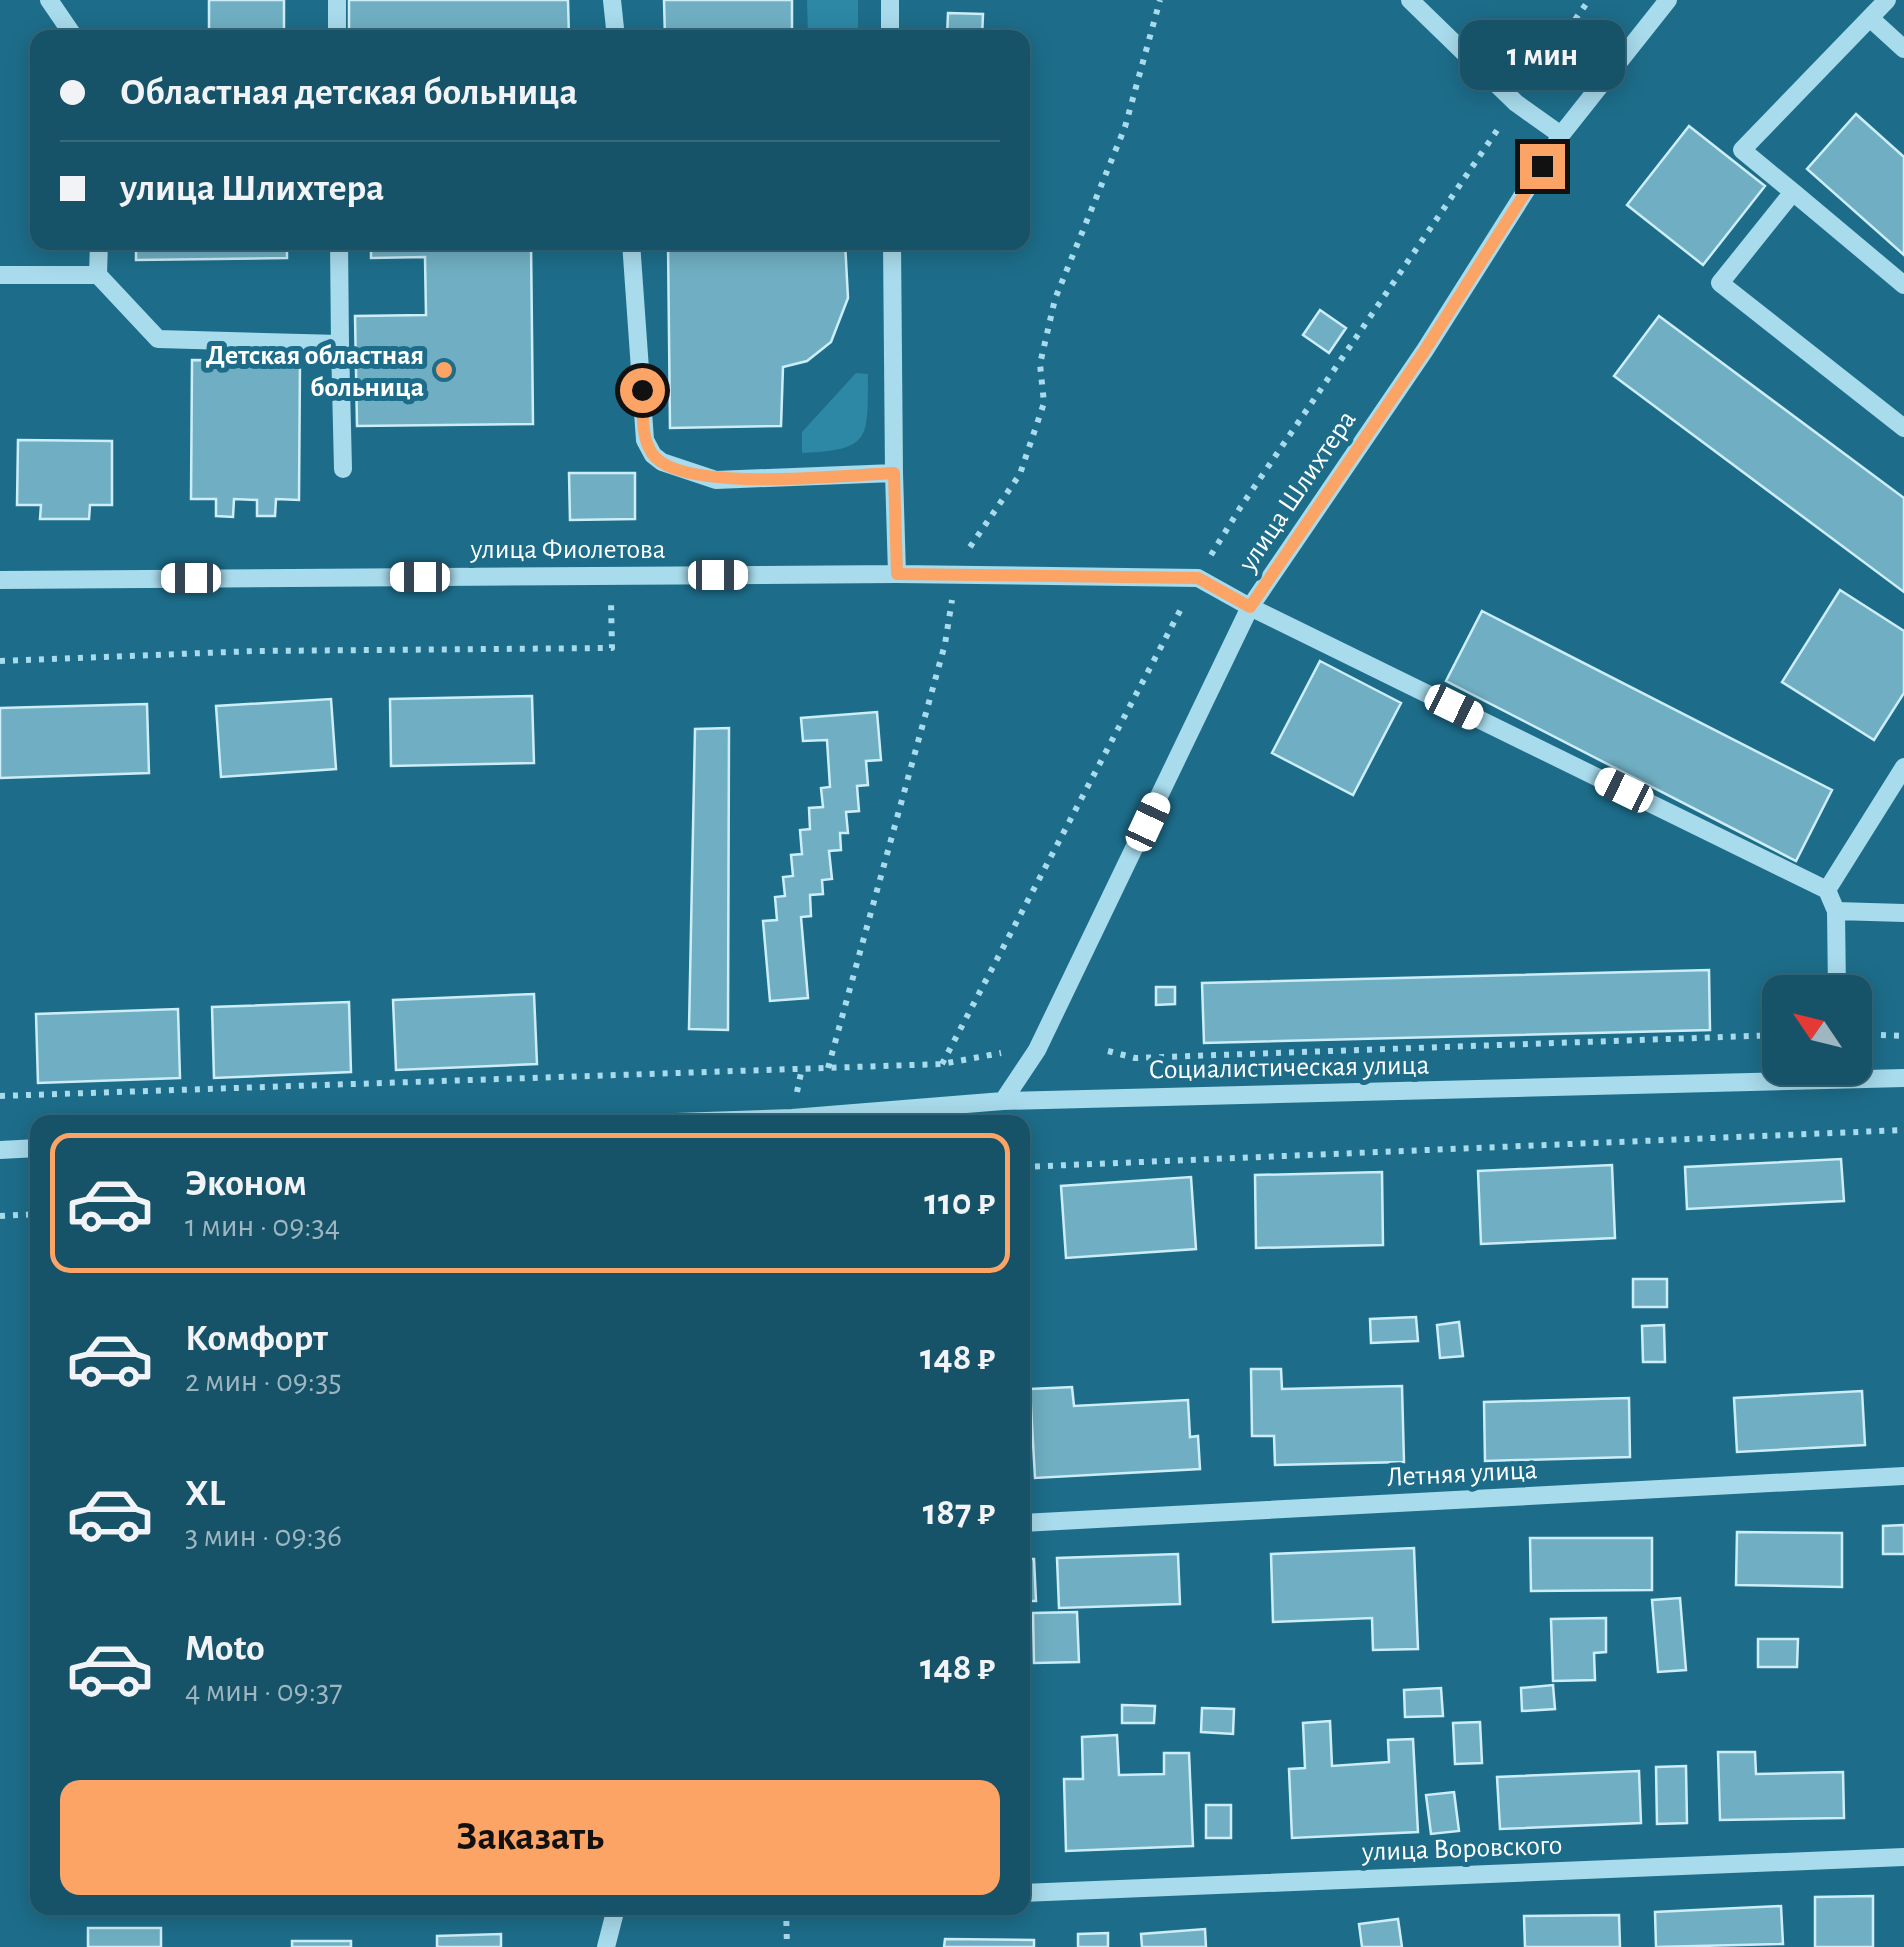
<!DOCTYPE html>
<html lang="ru">
<meta charset="utf-8">
<style>
body{margin:0;font-family:"Alegreya Sans",sans-serif;background:#1f586e;color:#f1f3f6;height:100vh;display:flex;flex-direction:column;font-size:38px;white-space:nowrap}
*{box-sizing:border-box;margin:0}
p{font-size:32px;color:#9eb6c0}
.icon{flex:none;width:55px;height:55px;fill:none;stroke:currentColor;stroke-width:2;stroke-linecap:round;stroke-linejoin:round}
.map{position:relative;flex:1;overflow:hidden}
.details{position:absolute;left:30px;top:1115px;width:1000px;height:800px;display:flex;flex-direction:column;background:#165268;border-radius:20px;box-shadow:0 5px 25px #0003,0 0 0 2px #35697c}
.details>*{flex:none}
.hud{position:absolute;left:30px;top:30px;width:1000px;height:220px;border-radius:20px;box-shadow:0 5px 25px #0003,0 0 0 2px #35697c;display:grid;align-content:center;height:220px;padding:0 30px;background:#165268}
.needle{width:65px;rotate:305deg}
.tools{position:absolute;left:1762px;top:975px;display:grid;gap:20px}
.tools a{display:grid;place-items:center;width:110px;height:110px;border-radius:20px;background:#165268;box-shadow:0 5px 25px #0003,0 0 0 2px #35697c;font-size:50px}
.end{position:absolute;width:45px;height:45px;margin:-22px;border:12px solid #fca366;background:#111;box-shadow:0 0 0 5px #111}
.from{border-radius:50%}
.bubble{position:absolute;height:70px;border-radius:20px;background:#165268;box-shadow:0 5px 25px #0003,0 0 0 2px #35697c;font-size:32px;font-weight:700;line-height:70px;text-align:center}
.car{position:absolute;width:30px;height:60px;margin:-30px -15px;border-radius:12px;box-shadow:0 0 8px 2px #0007;background:linear-gradient(#fff 24%,#345 0 40%,#fff 0 76%,#345 0 86%,#fff 0)}
.hud b{display:flex;align-items:center;gap:35px;height:95px;font-size:38px}
.hud b+b{border-top:2px solid #35697c}
.hud i{width:25px;height:25px;background:#f1f3f6}
ul{padding:18px 0 0;list-style:none}
li{display:flex;align-items:center;gap:30px;height:140px;margin:0 20px 15px;padding:0 10px;border:5px solid transparent;border-radius:20px}
li div{flex:1}
li b{display:block;font-size:38px}
li em{font-style:normal;font-weight:700}
li.selected{border-color:#fca366}
li>.icon{width:90px;height:90px;stroke-width:1.5}
.button{display:flex;gap:20px;margin-top:auto;padding:20px 30px}
.button a{flex:1;height:115px;border-radius:20px;background:#fca366;color:#111;font-size:40px;font-weight:700;line-height:115px;text-align:center}
.map>svg:first-child{display:block}
</style>
<div class="map">
<svg width="1904" height="1947" viewBox="0 0 1904 1947">
<rect width="100%" height="100%" fill="#1d6d8a"/>
<path fill="#2d88a5" d="M 807,0 L 858,0 L 858,37 L 808,37 Z
M 856,373 L 868,374 C 867,438 873,450 802,453 L 802,432 Z"/>
<path fill="#70afc3" stroke="#cdeef9" stroke-width="2.5" d="M 209,0 L 284,0 L 284,38 L 209,38 Z
M 349,0 L 568,0 L 569,38 L 349,38 Z
M 664,0 L 792,0 L 792,38 L 665,38 Z
M 948,13 L 983,14 L 982,38 L 947,38 Z
M 1856,114 L 1904,157 L 1904,255 L 1807,169 Z
M 1689,126 L 1765,186 L 1703,265 L 1627,205 Z
M 136,242 L 287,242 L 287,258 L 136,260 Z
M 371,242 L 531,242 L 533,424 L 357,426 L 355,316 L 426,315 L 425,257 L 371,258 Z
M 668,242 L 845,242 L 848,298 L 831,342 L 807,361 L 783,367 L 781,426 L 670,428 Z
M 1320,310 L 1346,328 L 1329,353 L 1303,335 Z
M 1659,316 L 1904,498 L 1904,592 L 1614,376 Z
M 192,360 L 300,361 L 299,500 L 276,499 L 275,516 L 257,516 L 257,500 L 234,499 L 233,517 L 216,516 L 216,499 L 191,499 Z
M 18,440 L 112,441 L 112,505 L 90,505 L 89,519 L 40,519 L 41,505 L 17,505 Z
M 569,473 L 635,473 L 635,519 L 570,520 Z
M 1840,590 L 1904,631 L 1904,693 L 1874,740 L 1782,682 Z
M 1482,611 L 1832,790 L 1796,861 L 1446,681 Z
M 1320,661 L 1401,703 L 1353,795 L 1272,753 Z
M 532,696 L 534,763 L 391,766 L 390,699 Z
M 331,699 L 336,769 L 221,777 L 216,706 Z
M 147,704 L 149,773 L 0,778 L 0,708 Z
M 877,712 L 881,760 L 866,761 L 868,785 L 857,786 L 859,811 L 846,812 L 848,833 L 840,833 L 841,850 L 829,851 L 832,879 L 822,880 L 823,894 L 810,895 L 811,916 L 801,917 L 808,998 L 770,1001 L 763,921 L 777,920 L 775,897 L 785,896 L 783,877 L 793,876 L 791,855 L 802,854 L 800,830 L 810,829 L 809,808 L 823,807 L 821,788 L 830,787 L 827,740 L 803,741 L 801,718 Z
M 729,728 L 728,1030 L 689,1029 L 695,729 Z
M 1709,970 L 1710,1030 L 1204,1043 L 1202,983 Z
M 1156,987 L 1175,987 L 1175,1004 L 1156,1005 Z
M 534,994 L 537,1064 L 396,1070 L 393,1000 Z
M 349,1002 L 351,1072 L 214,1078 L 212,1007 Z
M 178,1009 L 180,1078 L 38,1083 L 36,1014 Z
M 1841,1159 L 1844,1201 L 1687,1209 L 1685,1167 Z
M 1612,1165 L 1615,1238 L 1481,1244 L 1478,1171 Z
M 1382,1172 L 1383,1245 L 1256,1248 L 1255,1175 Z
M 1191,1177 L 1196,1249 L 1066,1258 L 1061,1186 Z
M 1633,1279 L 1667,1279 L 1667,1307 L 1633,1307 Z
M 1416,1317 L 1418,1341 L 1371,1343 L 1370,1319 Z
M 1459,1322 L 1463,1356 L 1440,1358 L 1437,1325 Z
M 1664,1325 L 1665,1362 L 1643,1362 L 1642,1326 Z
M 1251,1369 L 1281,1369 L 1282,1389 L 1402,1386 L 1404,1462 L 1275,1465 L 1274,1436 L 1252,1436 Z
M 1072,1387 L 1074,1406 L 1188,1400 L 1190,1437 L 1198,1436 L 1200,1469 L 1035,1478 L 1030,1389 Z
M 1862,1391 L 1865,1445 L 1737,1452 L 1734,1398 Z
M 1629,1398 L 1630,1457 L 1485,1461 L 1484,1402 Z
M 1904,1525 L 1904,1554 L 1883,1554 L 1883,1526 Z
M 1737,1532 L 1842,1533 L 1842,1587 L 1736,1585 Z
M 1530,1538 L 1652,1538 L 1652,1590 L 1531,1591 Z
M 1414,1548 L 1418,1649 L 1373,1650 L 1372,1618 L 1273,1622 L 1271,1554 Z
M 1178,1554 L 1180,1604 L 1059,1608 L 1057,1558 Z
M 1022,1559 L 1034,1559 L 1036,1601 L 1022,1601 Z
M 1680,1598 L 1686,1670 L 1658,1672 L 1652,1600 Z
M 1077,1612 L 1079,1662 L 1034,1663 L 1033,1613 Z
M 1606,1618 L 1606,1652 L 1594,1653 L 1595,1680 L 1553,1681 L 1551,1619 Z
M 1758,1639 L 1798,1639 L 1797,1667 L 1758,1667 Z
M 1553,1685 L 1555,1709 L 1522,1711 L 1521,1688 Z
M 1441,1688 L 1443,1716 L 1405,1717 L 1404,1690 Z
M 1122,1705 L 1155,1706 L 1154,1723 L 1122,1723 Z
M 1202,1708 L 1234,1709 L 1233,1734 L 1201,1732 Z
M 1330,1721 L 1332,1766 L 1389,1762 L 1388,1740 L 1413,1739 L 1418,1832 L 1292,1838 L 1289,1769 L 1305,1768 L 1303,1723 Z
M 1480,1722 L 1482,1763 L 1455,1764 L 1453,1723 Z
M 1117,1735 L 1119,1775 L 1164,1774 L 1164,1753 L 1189,1753 L 1193,1846 L 1066,1851 L 1064,1779 L 1083,1779 L 1082,1737 Z
M 1718,1752 L 1755,1752 L 1756,1774 L 1843,1772 L 1844,1818 L 1720,1820 Z
M 1686,1766 L 1687,1823 L 1657,1824 L 1656,1767 Z
M 1639,1771 L 1641,1823 L 1500,1829 L 1497,1777 Z
M 1454,1792 L 1459,1831 L 1431,1834 L 1426,1795 Z
M 1206,1805 L 1231,1805 L 1231,1838 L 1206,1838 Z
M 1873,1896 L 1873,1947 L 1815,1947 L 1815,1897 Z
M 1781,1906 L 1783,1944 L 1656,1947 L 1655,1912 Z
M 1619,1915 L 1620,1947 L 1525,1947 L 1524,1916 Z
M 1398,1919 L 1402,1947 L 1362,1947 L 1359,1924 Z
M 88,1928 L 161,1928 L 161,1947 L 88,1947 Z
M 1205,1929 L 1206,1947 L 1142,1947 L 1141,1934 Z
M 1108,1933 L 1108,1947 L 1078,1947 L 1078,1934 Z
M 501,1934 L 501,1947 L 437,1947 L 437,1936 Z
M 945,1939 L 1034,1940 L 1034,1947 L 944,1947 Z
M 292,1941 L 351,1941 L 351,1947 L 292,1947 Z"/>
<g fill="none" stroke-linecap="round" stroke-linejoin="round">
<path stroke="#a8dbec" stroke-width="6" stroke-dasharray="5 8" stroke-linecap="butt" d="M 1530,83 L 1589,0
M 970,547 L 1020,474 L 1044,403 L 1040,364 L 1055,299 L 1125,127 L 1160,0
M 1211,555 L 1240,508 L 1500,126
M 0,661 L 255,651 L 612,648 L 611,602
M 1855,1034 L 1904,1036
M 1108,1051 L 1135,1058 L 1780,1035
M 942,1064 L 1183,605
M 828,1068 L 945,644 L 952,600
M 797,1092 L 802,1068
M 0,1096 L 942,1064 L 1001,1053
M 1022,1167 L 1904,1130
M 0,1216 L 38,1214
M 786,1908 L 787,1947"/>
<path stroke="#a8dbec" stroke-width="18" d="M 49,0 L 75,38
M 337,0 L 337,38
M 612,0 L 616,38
M 890,0 L 890,38
M 1410,0 L 1516,103 L 1561,135
M 1870,18 L 1904,49
M 1793,192 L 1742,150 L 1887,0
M 631,242 L 645,440 L 653,455 L 662,462 L 716,480 L 894,473 L 897,574
M 892,242 L 894,473
M 0,275 L 98,275 L 99,242
M 98,275 L 158,339 L 340,344 L 339,242
M 1904,285 L 1793,192 L 1720,283 L 1904,428
M 340,344 L 343,469
M 0,580 L 897,574 L 1198,578 L 1250,607 L 1827,890
M 1904,767 L 1827,890 L 1836,911 L 1904,913
M 1836,911 L 1837,992
M 1003,1101 L 1037,1050 L 1250,607 L 1425,350 L 1561,135 L 1668,0
M 676,1122 L 792,1118 L 1003,1101 L 1904,1078
M 0,1150 L 38,1148
M 1022,1523 L 1904,1476
M 1022,1893 L 1904,1857
M 606,1947 L 616,1908"/>
</g>
<g fill="none" stroke-linecap="round" stroke-linejoin="round">
<path stroke="#fca366" stroke-width="12" d="M 642,390 C 643,410 640,441 655,457 C 689,493 844,475 894,473 L 897,574 L 1198,578 L 1250,607 L 1425,350 L 1542,166"/>
</g>
<circle fill="#fca366" stroke="#1d6d8a" stroke-width="4" cx="444" cy="370" r="10"/>
<g text-anchor="middle" stroke-width="10" stroke-linejoin="round" paint-order="stroke">
<g font-size="28" font-weight="bold" fill="#fff" stroke="#1d6d8a" text-anchor="end">
<text x="424" y="364">Детская областная<tspan x="424" dy="32">больница</tspan></text>
</g>
<g font-size="28" fill="#fff" stroke="#1d6d8a">
<text transform="translate(1296 490) rotate(-56)" y="10">улица Шлихтера</text>
<text x="568" y="558">улица Фиолетова</text>
<text transform="translate(1289 1066) rotate(-1)" y="10">Социалистическая улица</text>
<text transform="translate(1462 1472) rotate(-3)" y="10">Летняя улица</text>
<text transform="translate(1462 1847) rotate(-2)" y="10">улица Воровского</text>
</g>
</g>
</svg>
<div class="tools">
<a><svg class="needle" viewBox="-14 -14 28 28"><path d="M0-13l5 13h-10z" fill="#e53935"/><path d="M0 13l5-13h-10z" fill="#9eb6c0"/></svg></a>
</div>
<i class="end from" style="left:642px;top:390px"></i>
<i class="end" style="left:1542px;top:166px"></i>
<div class="bubble" style="left:1460px;top:20px;width:165px">1 мин</div>
<i class="car" style="left:718px;top:575px;rotate:90deg"></i>
<i class="car" style="left:420px;top:577px;rotate:270deg"></i>
<i class="car" style="left:191px;top:578px;rotate:270deg"></i>
<i class="car" style="left:1454px;top:707px;rotate:116deg"></i>
<i class="car" style="left:1624px;top:790px;rotate:296deg"></i>
<i class="car" style="left:1148px;top:822px;rotate:25deg"></i>
<div class="hud">
<b><i class="from"></i>Областная детская больница</b>
<b><i></i>улица Шлихтера</b>
</div>
<section class="details">
<ul>
<li class="selected"><svg class="icon" aria-label="car" viewBox="0 0 24 24"><path d="M5 17H2v-5l4-1 3-4h7l3 4 3 1v5h-3M9 17h6M6 11h13"/><circle cx="7" cy="17" r="2"/><circle cx="17" cy="17" r="2"/></svg><div><b>Эконом</b><p>1 мин · 09:34</p></div><em>110 ₽</em></li>
<li><svg class="icon" aria-label="car" viewBox="0 0 24 24"><path d="M5 17H2v-5l4-1 3-4h7l3 4 3 1v5h-3M9 17h6M6 11h13"/><circle cx="7" cy="17" r="2"/><circle cx="17" cy="17" r="2"/></svg><div><b>Комфорт</b><p>2 мин · 09:35</p></div><em>148 ₽</em></li>
<li><svg class="icon" aria-label="car" viewBox="0 0 24 24"><path d="M5 17H2v-5l4-1 3-4h7l3 4 3 1v5h-3M9 17h6M6 11h13"/><circle cx="7" cy="17" r="2"/><circle cx="17" cy="17" r="2"/></svg><div><b>XL</b><p>3 мин · 09:36</p></div><em>187 ₽</em></li>
<li><svg class="icon" aria-label="car" viewBox="0 0 24 24"><path d="M5 17H2v-5l4-1 3-4h7l3 4 3 1v5h-3M9 17h6M6 11h13"/><circle cx="7" cy="17" r="2"/><circle cx="17" cy="17" r="2"/></svg><div><b>Moto</b><p>4 мин · 09:37</p></div><em>148 ₽</em></li>
</ul>
<div class="button"><a>Заказать</a></div>
</section>
</div>
